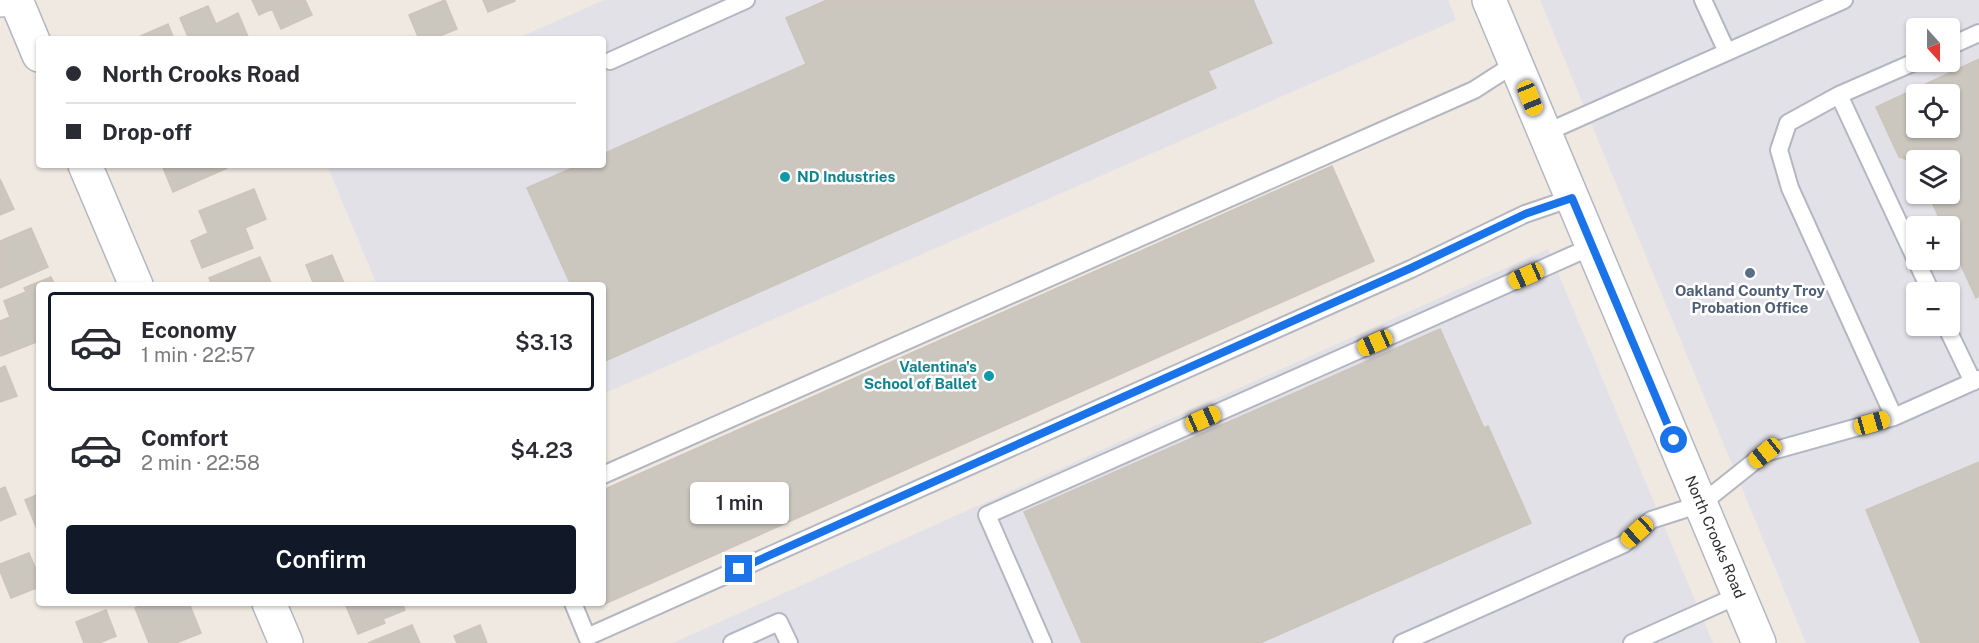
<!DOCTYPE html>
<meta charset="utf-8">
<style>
body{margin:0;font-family:"Public Sans",sans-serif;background:#f2f2f3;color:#2b2b33;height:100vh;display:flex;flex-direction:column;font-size:22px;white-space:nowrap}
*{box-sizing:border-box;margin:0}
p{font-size:20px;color:#7c7c81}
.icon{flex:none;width:33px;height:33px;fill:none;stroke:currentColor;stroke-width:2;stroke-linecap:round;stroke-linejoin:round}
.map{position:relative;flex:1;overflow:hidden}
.drawer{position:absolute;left:36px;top:282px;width:570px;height:324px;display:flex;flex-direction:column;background:#fff;border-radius:6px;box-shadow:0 2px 4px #0004}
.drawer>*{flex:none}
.top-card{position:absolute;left:36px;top:36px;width:570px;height:132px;border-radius:6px;box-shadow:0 2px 4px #0004;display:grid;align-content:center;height:132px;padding:0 30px;background:#fff}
.needle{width:39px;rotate:159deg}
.controls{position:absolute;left:1906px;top:18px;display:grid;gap:12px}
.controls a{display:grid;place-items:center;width:54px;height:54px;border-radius:6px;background:#fff;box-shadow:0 2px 4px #0004;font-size:30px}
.end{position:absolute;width:27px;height:27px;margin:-14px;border:8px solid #1a73e8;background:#fff;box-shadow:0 0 0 3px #fff}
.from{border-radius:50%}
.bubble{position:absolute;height:42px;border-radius:6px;background:#fff;box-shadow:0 2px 4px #0004;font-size:20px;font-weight:600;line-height:42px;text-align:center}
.car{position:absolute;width:18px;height:36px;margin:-18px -9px;border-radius:8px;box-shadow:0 0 4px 2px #0007;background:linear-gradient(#f5c518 24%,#345 0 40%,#f5c518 0 76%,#345 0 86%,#f5c518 0)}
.top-card b{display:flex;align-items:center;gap:21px;height:57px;font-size:22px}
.top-card b+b{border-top:2px solid #e1e1e2}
.top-card i{width:15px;height:15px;background:#2b2b33}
ul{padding:10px 0 0;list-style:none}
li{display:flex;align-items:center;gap:18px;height:99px;margin:0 12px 9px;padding:0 18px;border:3px solid transparent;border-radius:6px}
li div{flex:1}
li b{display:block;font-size:22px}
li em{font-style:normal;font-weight:600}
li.selected{border-color:#111827}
li>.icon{width:54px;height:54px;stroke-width:1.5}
.primary-button{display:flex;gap:12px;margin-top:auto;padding:12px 30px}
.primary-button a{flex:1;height:69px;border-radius:6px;background:#111827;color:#fff;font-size:24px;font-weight:600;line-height:69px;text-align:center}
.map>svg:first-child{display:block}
</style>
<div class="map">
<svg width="1979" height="643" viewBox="0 0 1979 643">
<rect width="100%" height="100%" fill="#efe9e1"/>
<path fill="#e3e1e8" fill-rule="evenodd" d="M 604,0 L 1448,0 L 1456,20 L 603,394 L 603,285 L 377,285 L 327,165 L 603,165 L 603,39 L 516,39 Z
M 1540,0 L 1979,0 L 1979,643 L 1806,643 ZM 1917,28 L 1950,28 L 1950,62 L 1917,62 ZM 1917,94 L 1950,94 L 1950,128 L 1917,128 ZM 1917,160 L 1950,160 L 1950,194 L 1917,194 ZM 1917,226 L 1950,226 L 1950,260 L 1917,260 ZM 1917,292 L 1950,292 L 1950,326 L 1917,326 Z
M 1548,249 L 1713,643 L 673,643 Z"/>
<path fill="#cbc7bf" stroke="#cbc5ba" stroke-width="1.5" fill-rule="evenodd" d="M 252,0 L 305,0 L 312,15 L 281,29 L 272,9 L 259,15 Z
M 445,0 L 457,29 L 432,39 L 419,39 L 409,15 Z
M 483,0 L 514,0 L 515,1 L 488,12 Z
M 827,0 L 1253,0 L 1272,43 L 1208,71 L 1216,88 L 605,361 L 603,285 L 571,285 L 527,188 L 579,165 L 603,165 L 603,154 L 806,64 L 786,18 Z
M 208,6 L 216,24 L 238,13 L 249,39 L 189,39 L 180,18 Z
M 168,24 L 174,39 L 134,39 Z
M 1979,59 L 1979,296 L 1976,298 L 1950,241 L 1950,226 L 1943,226 L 1928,194 L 1950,194 L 1950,160 L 1917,160 L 1917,170 L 1913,162 L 1899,157 L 1876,107 ZM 1917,94 L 1950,94 L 1950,128 L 1917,128 Z
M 162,165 L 226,165 L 227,168 L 173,192 Z
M 1332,166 L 1374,261 L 600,606 L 598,603 L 603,603 L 603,490 Z
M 0,179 L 14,209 L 0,215 Z
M 254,189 L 266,219 L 245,228 L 253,248 L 202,268 L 191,241 L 208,233 L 199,211 Z
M 31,228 L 48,267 L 0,288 L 0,241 Z
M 332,255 L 344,283 L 314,285 L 306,265 Z
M 260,257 L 272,285 L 212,285 L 209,278 Z
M 51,277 L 55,285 L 39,285 L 39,341 L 1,356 L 0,321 L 10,317 L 4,301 L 26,292 L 24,288 Z
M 1440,329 L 1484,428 L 1488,426 L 1531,523 L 1260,643 L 1082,643 L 1024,512 Z
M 5,366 L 17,396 L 0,402 L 0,368 Z
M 1979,462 L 1979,643 L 1921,643 L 1866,510 Z
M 5,487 L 16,514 L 0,521 L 0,489 Z
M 39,494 L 39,528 L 37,529 L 25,500 Z
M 29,553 L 39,577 L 39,587 L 11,598 L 0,571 L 0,564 Z
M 147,603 L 189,603 L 201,633 L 176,643 L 149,643 L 135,608 Z
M 355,603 L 402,603 L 405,610 L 383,619 L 385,623 L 358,634 L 346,606 Z
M 106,610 L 116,636 L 99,643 L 84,643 L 76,622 Z
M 412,625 L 420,643 L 368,643 Z
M 480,625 L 487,643 L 457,643 L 454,636 Z"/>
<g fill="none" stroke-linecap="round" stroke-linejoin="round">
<g stroke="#b4b7c1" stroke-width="20">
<path id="service" d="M 1703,0 L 1727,52
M 1950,46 L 1979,33
M 610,61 L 746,0
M 1839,95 L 1931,292
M 1545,133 L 1844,0
M 1946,326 L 1973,382
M 1894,417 L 1790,188 L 1779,150 L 1788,123 L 1839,95 L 1917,61
M 603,475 L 1474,90 L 1516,63
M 573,603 L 587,637 L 1411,269 L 1525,214 L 1572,198
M 732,643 L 779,622 L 789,643
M 1043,643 L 987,515 L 1593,246
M 1402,643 L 1624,544 L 1651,520 L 1701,504 L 1765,453 L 1894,417 L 1979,379
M 1632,643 L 1739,595"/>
</g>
<g stroke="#b4b7c1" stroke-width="36">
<path id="minor" d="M 16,0 L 39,55
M 85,165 L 136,285
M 269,603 L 286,643"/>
</g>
<g stroke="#b4b7c1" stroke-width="36">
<path id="tertiary" d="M 0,0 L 1,0"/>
</g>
<g stroke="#b4b7c1" stroke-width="36">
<path id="secondary" d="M 1489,0 L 1759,643"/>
</g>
<use href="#service" stroke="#fff" stroke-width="16"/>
<use href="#minor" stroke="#fff" stroke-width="33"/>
<use href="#tertiary" stroke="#fff" stroke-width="33"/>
<use href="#secondary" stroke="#fff" stroke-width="33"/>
</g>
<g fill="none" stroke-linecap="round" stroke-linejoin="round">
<path stroke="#1a73e8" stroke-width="8" d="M 739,569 L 1411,268 L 1525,214 L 1572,198 L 1674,440"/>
</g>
<g fill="#0f9aa8" stroke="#fff" stroke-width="2">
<circle cx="785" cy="177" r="6"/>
<circle cx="989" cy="376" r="6"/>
</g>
<circle fill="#5c6f8a" stroke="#fff" stroke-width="2" cx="1750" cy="273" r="6"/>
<g text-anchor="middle" stroke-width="5" stroke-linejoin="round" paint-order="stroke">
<g font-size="15" font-weight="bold" fill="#0d838f" stroke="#fff" text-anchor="start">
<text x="797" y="182">ND Industries</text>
<text x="977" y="372" text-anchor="end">Valentina's<tspan x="977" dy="17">School of Ballet</tspan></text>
</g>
<g font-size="15" font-weight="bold" fill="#4e5e75" stroke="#fff">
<text x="1750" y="296">Oakland County Troy<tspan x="1750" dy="17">Probation Office</tspan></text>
</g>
<g font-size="15" fill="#2e2e2e" stroke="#fff">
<text transform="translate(1715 537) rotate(67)" y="5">North Crooks Road</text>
</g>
</g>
</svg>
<div class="controls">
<a><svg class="needle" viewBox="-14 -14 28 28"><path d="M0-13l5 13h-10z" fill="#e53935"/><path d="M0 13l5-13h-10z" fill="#7c7c81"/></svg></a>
<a><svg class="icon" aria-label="locate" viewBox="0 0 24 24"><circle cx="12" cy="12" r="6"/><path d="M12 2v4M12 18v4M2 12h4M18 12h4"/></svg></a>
<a><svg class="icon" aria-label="layers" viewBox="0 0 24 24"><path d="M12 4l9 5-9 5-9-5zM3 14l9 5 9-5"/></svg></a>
<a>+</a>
<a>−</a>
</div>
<i class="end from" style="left:1674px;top:440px"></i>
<i class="end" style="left:739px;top:569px"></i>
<div class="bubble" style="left:690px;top:482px;width:99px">1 min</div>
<i class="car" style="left:1530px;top:98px;rotate:158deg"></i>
<i class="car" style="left:1526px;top:276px;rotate:246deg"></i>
<i class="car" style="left:1375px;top:343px;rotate:246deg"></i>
<i class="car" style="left:1203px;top:419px;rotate:66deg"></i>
<i class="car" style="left:1872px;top:423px;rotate:74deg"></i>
<i class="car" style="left:1765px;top:453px;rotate:231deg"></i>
<i class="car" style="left:1637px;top:532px;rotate:228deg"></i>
<div class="top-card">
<b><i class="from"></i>North Crooks Road</b>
<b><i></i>Drop-off</b>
</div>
<section class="drawer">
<ul>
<li class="selected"><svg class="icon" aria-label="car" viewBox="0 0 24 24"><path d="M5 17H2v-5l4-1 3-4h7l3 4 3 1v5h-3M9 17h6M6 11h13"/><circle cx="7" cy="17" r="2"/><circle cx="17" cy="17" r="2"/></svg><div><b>Economy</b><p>1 min · 22:57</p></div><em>$3.13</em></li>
<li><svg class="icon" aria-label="car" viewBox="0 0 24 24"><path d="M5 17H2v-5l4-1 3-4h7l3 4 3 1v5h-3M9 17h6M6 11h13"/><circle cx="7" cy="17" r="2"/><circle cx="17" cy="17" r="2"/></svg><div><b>Comfort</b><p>2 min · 22:58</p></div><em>$4.23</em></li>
</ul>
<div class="primary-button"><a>Confirm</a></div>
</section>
</div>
